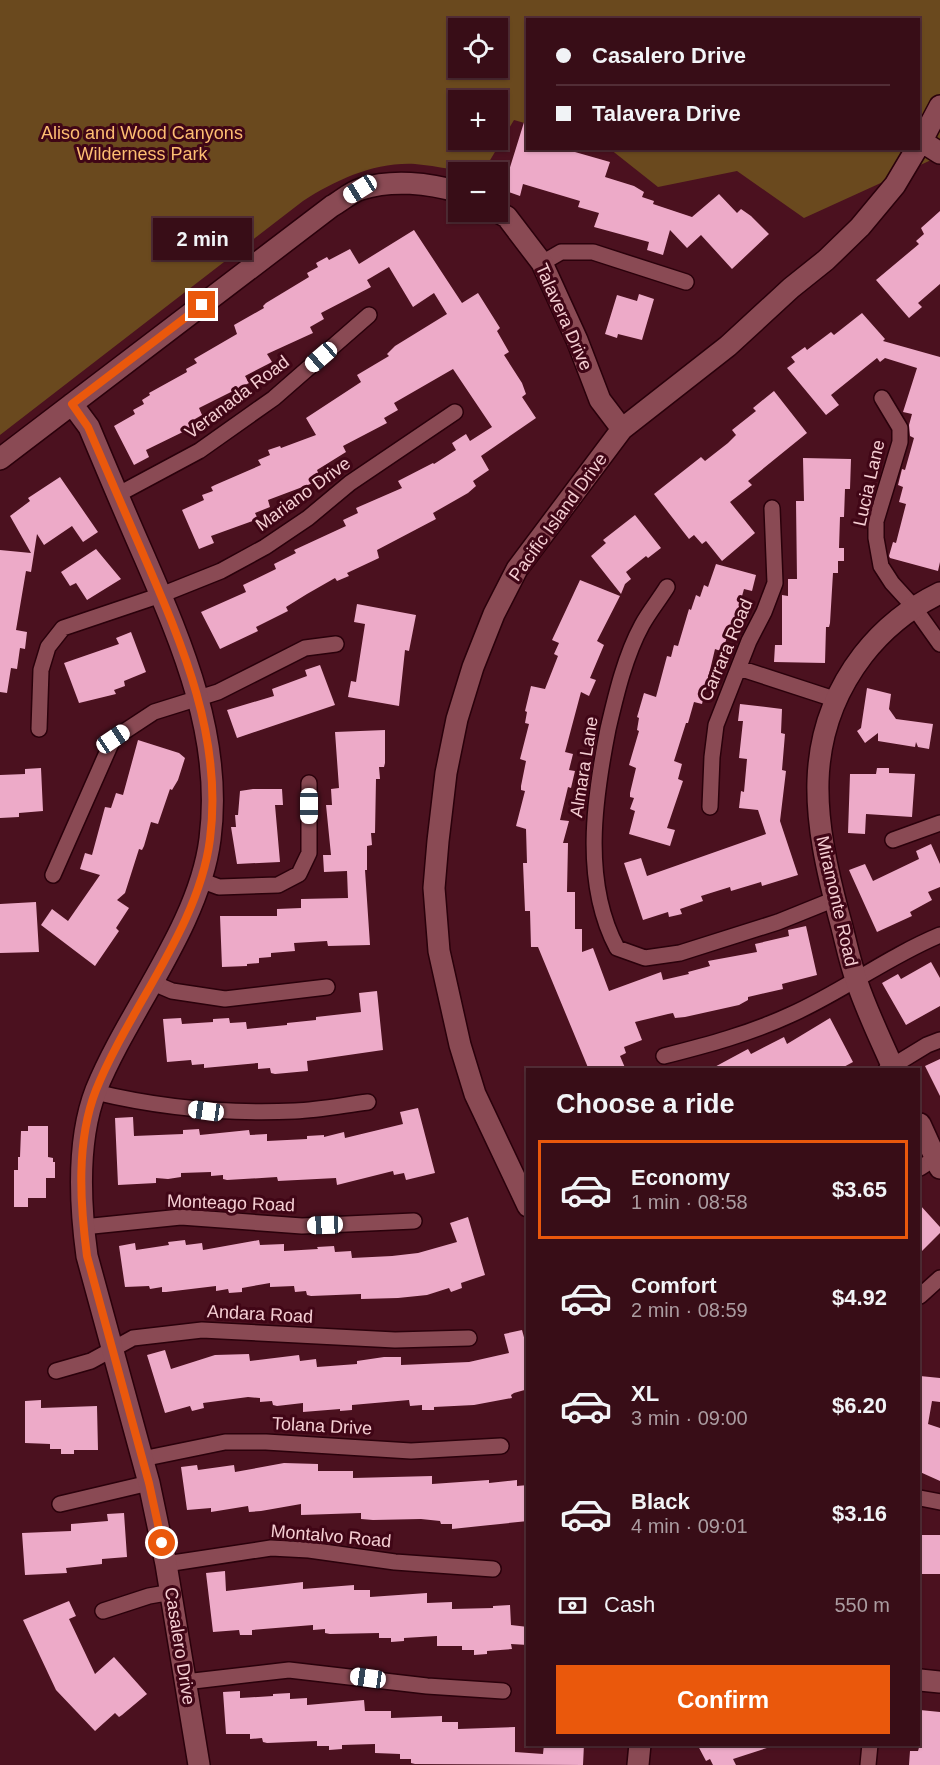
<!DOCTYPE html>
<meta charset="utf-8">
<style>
body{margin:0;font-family:Arial,sans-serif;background:#3f1620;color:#f1f3f6;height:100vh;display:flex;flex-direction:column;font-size:22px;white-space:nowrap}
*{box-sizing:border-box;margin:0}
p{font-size:20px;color:#ab9ca1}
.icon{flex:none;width:33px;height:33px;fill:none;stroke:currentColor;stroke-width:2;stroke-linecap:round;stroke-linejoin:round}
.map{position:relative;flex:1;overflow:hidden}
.sheet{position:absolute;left:526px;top:1068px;width:394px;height:678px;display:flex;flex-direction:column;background:#380d17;border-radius:0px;box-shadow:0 2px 4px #0004,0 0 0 2px #522d36}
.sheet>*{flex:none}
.hud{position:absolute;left:526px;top:18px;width:394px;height:132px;border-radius:0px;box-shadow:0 2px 4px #0004,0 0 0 2px #522d36;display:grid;align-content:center;height:132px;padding:0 30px;background:#380d17}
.controls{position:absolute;left:448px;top:18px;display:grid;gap:12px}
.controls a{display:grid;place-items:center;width:60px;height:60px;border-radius:0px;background:#380d17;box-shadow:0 2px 4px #0004,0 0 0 2px #522d36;font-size:30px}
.end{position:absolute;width:27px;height:27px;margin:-14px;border:8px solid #ea580c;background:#fff;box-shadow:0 0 0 3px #fff}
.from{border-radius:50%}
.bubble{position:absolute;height:42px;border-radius:0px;background:#380d17;box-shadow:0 2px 4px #0004,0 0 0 2px #522d36;font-size:20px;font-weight:800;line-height:42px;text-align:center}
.car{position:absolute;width:18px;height:36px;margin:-18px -9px;border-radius:8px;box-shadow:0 0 4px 2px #0007;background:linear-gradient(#fff 24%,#345 0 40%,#fff 0 76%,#345 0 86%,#fff 0)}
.hud b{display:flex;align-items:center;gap:21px;height:57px;font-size:22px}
.hud b+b{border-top:2px solid #522d36}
.hud i{width:15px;height:15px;background:#f1f3f6}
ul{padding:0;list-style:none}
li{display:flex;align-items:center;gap:18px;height:99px;margin:0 12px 9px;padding:0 18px;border:3px solid transparent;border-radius:0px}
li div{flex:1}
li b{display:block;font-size:22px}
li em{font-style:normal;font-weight:800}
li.on{border-color:#ea580c}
li>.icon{width:54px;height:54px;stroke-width:1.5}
h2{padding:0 30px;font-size:27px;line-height:72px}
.pay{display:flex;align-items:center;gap:15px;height:66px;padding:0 30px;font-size:22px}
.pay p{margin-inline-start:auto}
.action{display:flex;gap:12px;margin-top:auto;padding:12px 30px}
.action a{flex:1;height:69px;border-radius:0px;background:#ea580c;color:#fff;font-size:24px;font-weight:800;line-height:69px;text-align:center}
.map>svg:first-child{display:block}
</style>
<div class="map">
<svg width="940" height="1765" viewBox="0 0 940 1765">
<rect width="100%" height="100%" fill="#4b111f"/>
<path fill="#6a491e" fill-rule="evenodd" d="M 0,0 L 940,0 L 940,156 L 804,218 L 737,171 L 658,187 L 610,149 L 920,148 L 920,20 L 528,20 L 528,124 L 514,120 L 483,172 C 460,172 438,166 415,164 C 374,162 336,180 303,201 L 0,435 ZM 459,28 L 498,28 L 498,68 L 459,68 ZM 459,100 L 498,100 L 498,140 L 459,140 Z"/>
<path fill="#edaac8" d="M 525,119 L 528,120 L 528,148 L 561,148 L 610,162 L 605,177 L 634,186 L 644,192 L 642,197 L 654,201 L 653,204 L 692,217 L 719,194 L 737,213 L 741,209 L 751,216 L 769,234 L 732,269 L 701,235 L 687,248 L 670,230 L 663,255 L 647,250 L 649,242 L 594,227 L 599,213 L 578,207 L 580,201 L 523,184 L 520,196 L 503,190 Z
M 940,211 L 940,284 L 918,303 L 922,307 L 909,318 L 876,280 L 919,244 L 916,241 L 924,234 L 921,228 Z
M 414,230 L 462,303 L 478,293 L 500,328 L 497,331 L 509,352 L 504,355 L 522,383 L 526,394 L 522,397 L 536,418 L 481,456 L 489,470 L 473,481 L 476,486 L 468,493 L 433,513 L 436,519 L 377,550 L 379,558 L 347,573 L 349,576 L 337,581 L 335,578 L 307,594 L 286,607 L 288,611 L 256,627 L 258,631 L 220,649 L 201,612 L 246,592 L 243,585 L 276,569 L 274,564 L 296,553 L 294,550 L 346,526 L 343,520 L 358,513 L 356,508 L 402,488 L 398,481 L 433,463 L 434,464 L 456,450 L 452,443 L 466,434 L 470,441 L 492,427 L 453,369 L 394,403 L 398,410 L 384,418 L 387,423 L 343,446 L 346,452 L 317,470 L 321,480 L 268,500 L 270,507 L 255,513 L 258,519 L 211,536 L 214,543 L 199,549 L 182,510 L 204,500 L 202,495 L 213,491 L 211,487 L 215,485 L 261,465 L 258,460 L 270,455 L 268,450 L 280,446 L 281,448 L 316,435 L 306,418 L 361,382 L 357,375 L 389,356 L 387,354 L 395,346 L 447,314 L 434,293 L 413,307 L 389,267 L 367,280 L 371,287 L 321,313 L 324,319 L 310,327 L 313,333 L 267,354 L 272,362 L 245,376 L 249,383 L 199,408 L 202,415 L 188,423 L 191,428 L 146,450 L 149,457 L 134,465 L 114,426 L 135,414 L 133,410 L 144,404 L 142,400 L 150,395 L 149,393 L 187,372 L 186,369 L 197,363 L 194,359 L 237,334 L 234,325 L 264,308 L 263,306 L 266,303 L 309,277 L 307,273 L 318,267 L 316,263 L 327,257 L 329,260 L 350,249 L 359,264 Z
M 639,294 L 654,299 L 642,340 L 618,334 L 617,338 L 605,334 L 617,295 L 637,301 Z
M 862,313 L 885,339 L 883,341 L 940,357 L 940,562 L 938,571 L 890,558 L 889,556 L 893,542 L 896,543 L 906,504 L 899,502 L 903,487 L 898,485 L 902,469 L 905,470 L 914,438 L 910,436 L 909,425 L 912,414 L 903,412 L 917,368 L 885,358 L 880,362 L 877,358 L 831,395 L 839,405 L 826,415 L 787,368 L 795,362 L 791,357 L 805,347 L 807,350 L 831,332 L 834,335 Z
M 774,391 L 807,433 L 748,481 L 752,485 L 730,502 L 755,533 L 722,561 L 706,541 L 702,544 L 694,535 L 689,539 L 654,494 L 701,457 L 705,461 L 728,443 L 736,435 L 732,430 L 756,411 L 753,408 Z
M 803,458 L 851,459 L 850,489 L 845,489 L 844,517 L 840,517 L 839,548 L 844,548 L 844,561 L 838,561 L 838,573 L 833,573 L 830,623 L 829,627 L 826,627 L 825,663 L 774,662 L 775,645 L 782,645 L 782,595 L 788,596 L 788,579 L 797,579 L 796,501 L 804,501 Z
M 60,477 L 98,532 L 83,542 L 72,526 L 44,545 L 37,534 L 31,572 L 26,571 L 16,630 L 27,632 L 25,649 L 20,648 L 17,669 L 11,668 L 7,693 L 0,692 L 0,550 L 31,553 L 10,516 L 30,501 L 28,498 Z
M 635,515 L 661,548 L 648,558 L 646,556 L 626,572 L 631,579 L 625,584 L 621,594 L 591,556 L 606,543 L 603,540 Z
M 96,549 L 121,579 L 87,600 L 76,583 L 70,586 L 61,572 Z
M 716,564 L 756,575 L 752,591 L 744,589 L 735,621 L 738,622 L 733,638 L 727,636 L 723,652 L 715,649 L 702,704 L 694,702 L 688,723 L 686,723 L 674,761 L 682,764 L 678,779 L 683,781 L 667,828 L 675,830 L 670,846 L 629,834 L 635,811 L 630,809 L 634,798 L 630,797 L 630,793 L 636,768 L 629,765 L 639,731 L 637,730 L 639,718 L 637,717 L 644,693 L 656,697 L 667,656 L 671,657 L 674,645 L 678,646 L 689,609 L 691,610 L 696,595 L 700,597 L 704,585 L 708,587 Z
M 580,580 L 620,596 L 597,641 L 604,645 L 590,678 L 596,680 L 589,696 L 581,692 L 565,752 L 573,754 L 569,770 L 575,771 L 571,788 L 568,787 L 560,820 L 569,821 L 563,843 L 568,843 L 567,892 L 575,892 L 575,929 L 582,929 L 582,952 L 593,948 L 609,991 L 661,972 L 663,980 L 689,974 L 688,972 L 710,966 L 708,961 L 757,952 L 755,944 L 789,936 L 788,930 L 806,926 L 817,975 L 782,984 L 783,989 L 748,997 L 748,1000 L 739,1005 L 685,1017 L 675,1018 L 673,1013 L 668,1014 L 635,1022 L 642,1040 L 624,1047 L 626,1053 L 620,1056 L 626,1070 L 589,1070 L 538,947 L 531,947 L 530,911 L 525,911 L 523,863 L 527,863 L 526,829 L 516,826 L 525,791 L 521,790 L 521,786 L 526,761 L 520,759 L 529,724 L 525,723 L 527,712 L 525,711 L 531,686 L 545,689 L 558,656 L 554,654 L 559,643 L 552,640 Z
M 357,604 L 416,615 L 409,651 L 405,650 L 399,706 L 348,697 L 351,681 L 356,682 L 365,624 L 354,622 Z
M 131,632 L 146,672 L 124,681 L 125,686 L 114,690 L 116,694 L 79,703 L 64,663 L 119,644 L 116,638 Z
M 320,665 L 335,705 L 237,738 L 227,710 L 274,696 L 272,689 L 307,676 L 305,670 Z
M 867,688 L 891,694 L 889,709 L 896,719 L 933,724 L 929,749 L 918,747 L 916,742 L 915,747 L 878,741 L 878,733 L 865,743 L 857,731 L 861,728 Z
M 740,704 L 782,709 L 781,733 L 785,734 L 782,770 L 786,771 L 780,821 L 798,875 L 762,886 L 761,882 L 731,891 L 730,887 L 701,896 L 703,901 L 680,909 L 682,914 L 669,917 L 668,912 L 643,920 L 624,863 L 641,858 L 647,876 L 766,834 L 758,810 L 739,808 L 741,791 L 744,792 L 747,759 L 739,758 L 743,721 L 738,721 Z
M 385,730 L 385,763 L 384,767 L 379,767 L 380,779 L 376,779 L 375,833 L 371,833 L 372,845 L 367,846 L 367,870 L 365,870 L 370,945 L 328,946 L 327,941 L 294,943 L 295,951 L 271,953 L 271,957 L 259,958 L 259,963 L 247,964 L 247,966 L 222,967 L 220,916 L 277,916 L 277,909 L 301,908 L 301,899 L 348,898 L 347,871 L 324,872 L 323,855 L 331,855 L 326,805 L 332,805 L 331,789 L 339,788 L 335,732 Z
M 138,740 L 179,753 L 185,758 L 178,780 L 172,790 L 170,789 L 158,824 L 151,822 L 144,846 L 142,850 L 139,849 L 125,893 L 117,900 L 129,908 L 116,928 L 119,931 L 95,966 L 41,925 L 52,909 L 68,921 L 100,875 L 80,869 L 85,853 L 92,855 L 105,807 L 111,808 L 116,793 L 123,795 Z
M 41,768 L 43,811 L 19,813 L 19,817 L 0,818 L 0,775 L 25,774 L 25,769 Z
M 877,768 L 889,768 L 889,773 L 915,774 L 912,817 L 866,814 L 865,834 L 848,833 L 850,774 L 876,774 Z
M 253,789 L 282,789 L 283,805 L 275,805 L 280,862 L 237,864 L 231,827 L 236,827 L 235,815 L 238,815 L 240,791 Z
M 931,844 L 940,864 L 940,887 L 928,892 L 932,900 L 910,912 L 912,916 L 877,932 L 849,870 L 865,864 L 873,881 L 919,859 L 916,851 Z
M 36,902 L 39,952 L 0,953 L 0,904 Z
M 931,962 L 940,978 L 940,1006 L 906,1025 L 882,983 L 898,974 L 901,979 Z
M 377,991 L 383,1050 L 307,1061 L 308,1071 L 275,1074 L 271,1073 L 270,1068 L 258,1069 L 258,1063 L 204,1068 L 204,1064 L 192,1065 L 191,1060 L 167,1062 L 163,1019 L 181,1018 L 182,1024 L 213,1022 L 213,1019 L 229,1018 L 230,1023 L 246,1022 L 247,1029 L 287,1025 L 287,1023 L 316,1020 L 316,1017 L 361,1012 L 359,993 Z
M 830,1018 L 853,1062 L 838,1070 L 709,1070 L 748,1049 L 751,1054 L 784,1037 L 787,1044 Z
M 940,1059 L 940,1096 L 925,1066 Z
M 418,1108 L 435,1173 L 406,1180 L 404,1173 L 394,1175 L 393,1171 L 337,1185 L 336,1178 L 278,1181 L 277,1177 L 227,1180 L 223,1179 L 223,1175 L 211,1176 L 211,1172 L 181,1173 L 181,1177 L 168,1179 L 156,1178 L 156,1183 L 118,1185 L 115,1118 L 133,1117 L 134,1136 L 183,1134 L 183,1130 L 199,1129 L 200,1135 L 249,1130 L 250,1135 L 267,1134 L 267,1141 L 307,1139 L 307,1136 L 324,1135 L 324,1137 L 344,1132 L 345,1138 L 403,1124 L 400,1112 Z
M 28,1126 L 48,1126 L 48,1157 L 53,1158 L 53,1162 L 55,1162 L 55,1178 L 46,1178 L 46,1198 L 28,1198 L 28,1207 L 14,1207 L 14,1170 L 18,1170 L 18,1157 L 20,1157 L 21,1131 L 28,1131 Z
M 920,1205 L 940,1227 L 940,1233 L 920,1253 Z
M 468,1217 L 485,1275 L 461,1283 L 462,1288 L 451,1292 L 449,1288 L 427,1295 L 398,1298 L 361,1299 L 361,1294 L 311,1296 L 307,1295 L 306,1291 L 295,1292 L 294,1286 L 270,1287 L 270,1283 L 242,1288 L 242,1292 L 229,1293 L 228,1289 L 216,1291 L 216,1286 L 166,1292 L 162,1292 L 162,1287 L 150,1289 L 149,1286 L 125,1287 L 119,1246 L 135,1243 L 136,1250 L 169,1245 L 168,1242 L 185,1240 L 186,1245 L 202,1243 L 203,1250 L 259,1240 L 260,1245 L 284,1244 L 284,1251 L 318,1249 L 317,1247 L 334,1246 L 335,1252 L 351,1251 L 352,1258 L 392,1256 L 418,1253 L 457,1242 L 450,1223 Z
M 522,1330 L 528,1352 L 528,1389 L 514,1393 L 511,1395 L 512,1398 L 474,1405 L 434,1407 L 434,1410 L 422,1410 L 422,1405 L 410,1406 L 409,1400 L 352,1405 L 352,1410 L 340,1411 L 340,1409 L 303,1412 L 303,1403 L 277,1406 L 273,1405 L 272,1401 L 260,1402 L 260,1398 L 248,1397 L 203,1403 L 204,1408 L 192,1411 L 190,1406 L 165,1413 L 147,1355 L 165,1350 L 171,1369 L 215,1355 L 249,1354 L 250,1361 L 299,1355 L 300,1361 L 316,1359 L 317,1367 L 357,1364 L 357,1361 L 384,1357 L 401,1357 L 401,1365 L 469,1362 L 509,1353 L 504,1334 Z
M 920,1376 L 940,1378 L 940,1402 L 932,1401 L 928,1424 L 940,1428 L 940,1481 L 920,1472 Z
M 41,1400 L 41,1408 L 97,1406 L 98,1450 L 74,1450 L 74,1454 L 61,1454 L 61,1449 L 50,1449 L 50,1444 L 25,1443 L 25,1401 Z
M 284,1463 L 318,1464 L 318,1471 L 353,1471 L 353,1478 L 432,1476 L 432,1484 L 489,1480 L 489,1483 L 517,1480 L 517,1486 L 528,1485 L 528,1521 L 452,1529 L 452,1524 L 441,1524 L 440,1521 L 421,1519 L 373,1520 L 361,1519 L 361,1513 L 301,1515 L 301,1504 L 261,1511 L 249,1512 L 248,1506 L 211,1512 L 211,1508 L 187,1510 L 181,1467 L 197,1465 L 198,1470 L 234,1465 L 235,1472 Z
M 124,1513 L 127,1557 L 102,1559 L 102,1564 L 66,1568 L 67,1573 L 25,1575 L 22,1533 L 71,1531 L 71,1524 L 108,1521 L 107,1514 Z
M 920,1535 L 940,1535 L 940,1574 L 920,1574 Z
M 225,1571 L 226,1591 L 303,1582 L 303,1589 L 354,1585 L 354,1590 L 370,1590 L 370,1597 L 427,1593 L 427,1603 L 452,1602 L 452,1609 L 493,1608 L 493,1606 L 510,1605 L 511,1625 L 528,1627 L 528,1645 L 511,1644 L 512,1649 L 487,1651 L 487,1654 L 474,1655 L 474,1650 L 462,1650 L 462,1646 L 437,1646 L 437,1636 L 404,1638 L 404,1641 L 391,1642 L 391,1638 L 379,1638 L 379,1633 L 330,1634 L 325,1633 L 325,1629 L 313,1630 L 313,1625 L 252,1630 L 252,1635 L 240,1635 L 239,1630 L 213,1632 L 206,1573 Z
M 69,1601 L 76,1616 L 69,1619 L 95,1674 L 114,1657 L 147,1694 L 122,1715 L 119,1717 L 115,1713 L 95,1731 L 56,1690 L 23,1620 Z
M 240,1691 L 240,1698 L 273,1696 L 273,1694 L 290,1693 L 290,1699 L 307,1698 L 307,1705 L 364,1700 L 365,1711 L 391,1711 L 391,1718 L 442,1716 L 442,1722 L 458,1722 L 458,1729 L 515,1727 L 515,1752 L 543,1754 L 544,1744 L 584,1744 L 583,1765 L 415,1764 L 411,1763 L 411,1759 L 400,1759 L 400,1754 L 375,1753 L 375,1744 L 342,1745 L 342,1749 L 329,1750 L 329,1746 L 317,1746 L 317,1741 L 267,1743 L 263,1742 L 262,1738 L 250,1739 L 250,1734 L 226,1734 L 223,1692 Z
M 920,1710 L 940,1712 L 940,1765 L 909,1765 L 910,1751 L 918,1751 L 920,1744 Z
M 697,1744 L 769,1744 L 770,1747 L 733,1759 L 736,1765 L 713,1765 L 710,1759 L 706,1761 Z"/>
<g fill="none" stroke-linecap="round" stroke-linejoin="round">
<g stroke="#2a010b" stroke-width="18">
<path id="street" d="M 542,263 L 561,252 L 593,252 L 686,282
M 882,398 L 900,428 L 900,442 L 876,521 L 876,538 L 881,566 L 892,583 L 913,606 L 940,644
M 117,495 L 199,451 L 274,398 L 369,315
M 667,587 C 659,600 649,612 642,625 C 625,656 616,695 608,729 C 594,800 582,882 617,948 L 645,958 L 680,953 L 778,922 L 835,899
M 739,668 L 834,699
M 39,729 L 41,670 L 48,647 L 63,628 L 161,595 L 221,571 L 265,547 L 308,518 L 350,483 L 455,412
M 710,807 L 712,757 L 716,725 L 749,641 L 764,612 L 775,583 L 772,508
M 893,840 L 940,823
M 53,875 L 113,739 L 154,712 L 218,692 L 305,648 L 336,644
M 200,880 L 219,887 L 278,885 L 299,874 L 309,853 L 309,783
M 151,982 L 172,991 L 225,999 L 327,987
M 664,1056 C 707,1045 749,1034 790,1015 C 842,992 887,957 940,935
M 886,1070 L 927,1045 L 940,1040
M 95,1092 C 161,1108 228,1114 295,1111 C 319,1110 344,1105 368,1102
M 920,1168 L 940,1155
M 83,1227 L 181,1217 L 302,1226 L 414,1221
M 920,1296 L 940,1278
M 56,1371 L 91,1361 L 133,1338 L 202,1330 L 395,1340 L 469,1338
M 142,1459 L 225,1442 L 266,1442 L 411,1451 L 501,1446
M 920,1498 L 940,1502
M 60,1504 L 149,1483
M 166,1564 L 271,1548 L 309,1550 L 395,1562 L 493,1569
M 103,1611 L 149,1596 L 172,1592
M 185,1682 L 289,1670 L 427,1686 L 503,1691
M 868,1765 L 870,1744"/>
</g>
<g stroke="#2a010b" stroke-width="24">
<path id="secondary" d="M 921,141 L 940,153
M 920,144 L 940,106
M 498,212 L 507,217 L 542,263 L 577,340 L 600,400 L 622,429
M 72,404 L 89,427 C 107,470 125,513 144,556 C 183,646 223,739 210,839 C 199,926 129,1009 96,1090 C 77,1139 80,1205 87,1256 L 149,1483 L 166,1564 L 199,1765
M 0,459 L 332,206 C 341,201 351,192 361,189 C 392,179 429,183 459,192
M 894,1070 C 881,1040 867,1012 857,982 C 849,960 845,937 839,916 C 814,822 800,737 863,655 C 884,628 909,608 940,593
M 920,1124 L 940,1168
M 528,1206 L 475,1094 L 460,1045 L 439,951 L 434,888 L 438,841 L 446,773 L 457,719 L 473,667 L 494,614 L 517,569 L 622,429 L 728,346 L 791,288 L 826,260 L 860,227 L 895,185 L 917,148
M 920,1680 L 940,1682
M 638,1765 L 640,1744"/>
</g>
<use href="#street" stroke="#8a4a54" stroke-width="15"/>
<use href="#secondary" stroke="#8a4a54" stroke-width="21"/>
</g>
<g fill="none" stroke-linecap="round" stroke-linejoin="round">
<path stroke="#ea580c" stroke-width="8" d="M 162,1543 L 149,1483 L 87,1256 C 80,1203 76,1141 96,1090 C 129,1008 199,927 210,839 C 223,739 183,646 144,556 C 125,513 107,470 88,427 L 72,404 L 202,305"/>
</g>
<g text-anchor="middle" stroke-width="6" stroke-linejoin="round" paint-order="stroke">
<g font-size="18" fill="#fdbe72" stroke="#400616">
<text x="142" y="139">Aliso and Wood Canyons<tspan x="142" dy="21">Wilderness Park</tspan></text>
</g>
<g font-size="18" fill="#f5ced3" stroke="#400616">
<text transform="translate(564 317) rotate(66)" y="6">Talavera Drive</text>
<text transform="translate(237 397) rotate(-37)" y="6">Veranada Road</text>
<text transform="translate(869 483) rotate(-77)" y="6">Lucia Lane</text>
<text transform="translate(303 494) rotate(-36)" y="6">Mariano Drive</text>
<text transform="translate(558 517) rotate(-54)" y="6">Pacific Island Drive</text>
<text transform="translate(726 650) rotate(-67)" y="6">Carrara Road</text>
<text transform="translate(584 767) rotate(-81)" y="6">Almara Lane</text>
<text transform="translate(837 901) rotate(77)" y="6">Miramonte Road</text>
<text transform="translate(231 1203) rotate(2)" y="6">Monteago Road</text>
<text transform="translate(260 1314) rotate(3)" y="6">Andara Road</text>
<text transform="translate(322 1426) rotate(3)" y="6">Tolana Drive</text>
<text transform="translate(331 1536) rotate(5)" y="6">Montalvo Road</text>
<text transform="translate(180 1646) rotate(81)" y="6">Casalero Drive</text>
</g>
</g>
</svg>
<div class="controls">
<a><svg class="icon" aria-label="locate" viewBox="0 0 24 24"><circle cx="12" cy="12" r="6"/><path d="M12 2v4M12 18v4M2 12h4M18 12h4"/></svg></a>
<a>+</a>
<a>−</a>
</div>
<i class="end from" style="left:162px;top:1543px"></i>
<i class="end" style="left:202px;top:305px"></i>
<div class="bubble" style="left:153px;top:218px;width:99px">2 min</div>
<i class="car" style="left:360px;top:189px;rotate:238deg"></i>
<i class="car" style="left:321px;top:357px;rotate:229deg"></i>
<i class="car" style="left:113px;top:739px;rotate:56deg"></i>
<i class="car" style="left:309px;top:806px;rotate:180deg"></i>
<i class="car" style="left:206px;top:1111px;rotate:278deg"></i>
<i class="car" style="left:325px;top:1225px;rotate:268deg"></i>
<i class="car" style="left:368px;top:1678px;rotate:278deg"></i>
<div class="hud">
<b><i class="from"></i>Casalero Drive</b>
<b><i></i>Talavera Drive</b>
</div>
<section class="sheet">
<h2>Choose a ride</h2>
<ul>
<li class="on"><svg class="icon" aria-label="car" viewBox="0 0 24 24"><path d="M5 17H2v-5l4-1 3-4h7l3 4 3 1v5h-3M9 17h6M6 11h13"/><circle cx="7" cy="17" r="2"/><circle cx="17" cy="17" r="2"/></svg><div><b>Economy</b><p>1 min · 08:58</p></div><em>$3.65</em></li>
<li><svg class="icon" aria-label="car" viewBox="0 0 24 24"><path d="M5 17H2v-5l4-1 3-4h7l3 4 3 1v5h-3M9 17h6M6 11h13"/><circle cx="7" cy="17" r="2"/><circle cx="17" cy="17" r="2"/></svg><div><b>Comfort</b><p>2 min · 08:59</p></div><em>$4.92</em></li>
<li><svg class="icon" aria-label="car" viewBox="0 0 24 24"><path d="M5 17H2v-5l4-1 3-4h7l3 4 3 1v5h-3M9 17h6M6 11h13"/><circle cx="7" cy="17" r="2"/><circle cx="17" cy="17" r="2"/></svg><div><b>XL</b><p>3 min · 09:00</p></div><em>$6.20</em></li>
<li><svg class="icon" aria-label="car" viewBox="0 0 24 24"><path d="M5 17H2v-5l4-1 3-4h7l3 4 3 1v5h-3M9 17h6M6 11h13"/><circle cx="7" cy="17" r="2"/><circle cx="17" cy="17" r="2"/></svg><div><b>Black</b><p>4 min · 09:01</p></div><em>$3.16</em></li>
</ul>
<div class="pay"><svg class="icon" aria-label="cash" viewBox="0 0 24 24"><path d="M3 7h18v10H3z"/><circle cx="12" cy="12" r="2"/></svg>Cash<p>550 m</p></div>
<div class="action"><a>Confirm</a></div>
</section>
</div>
